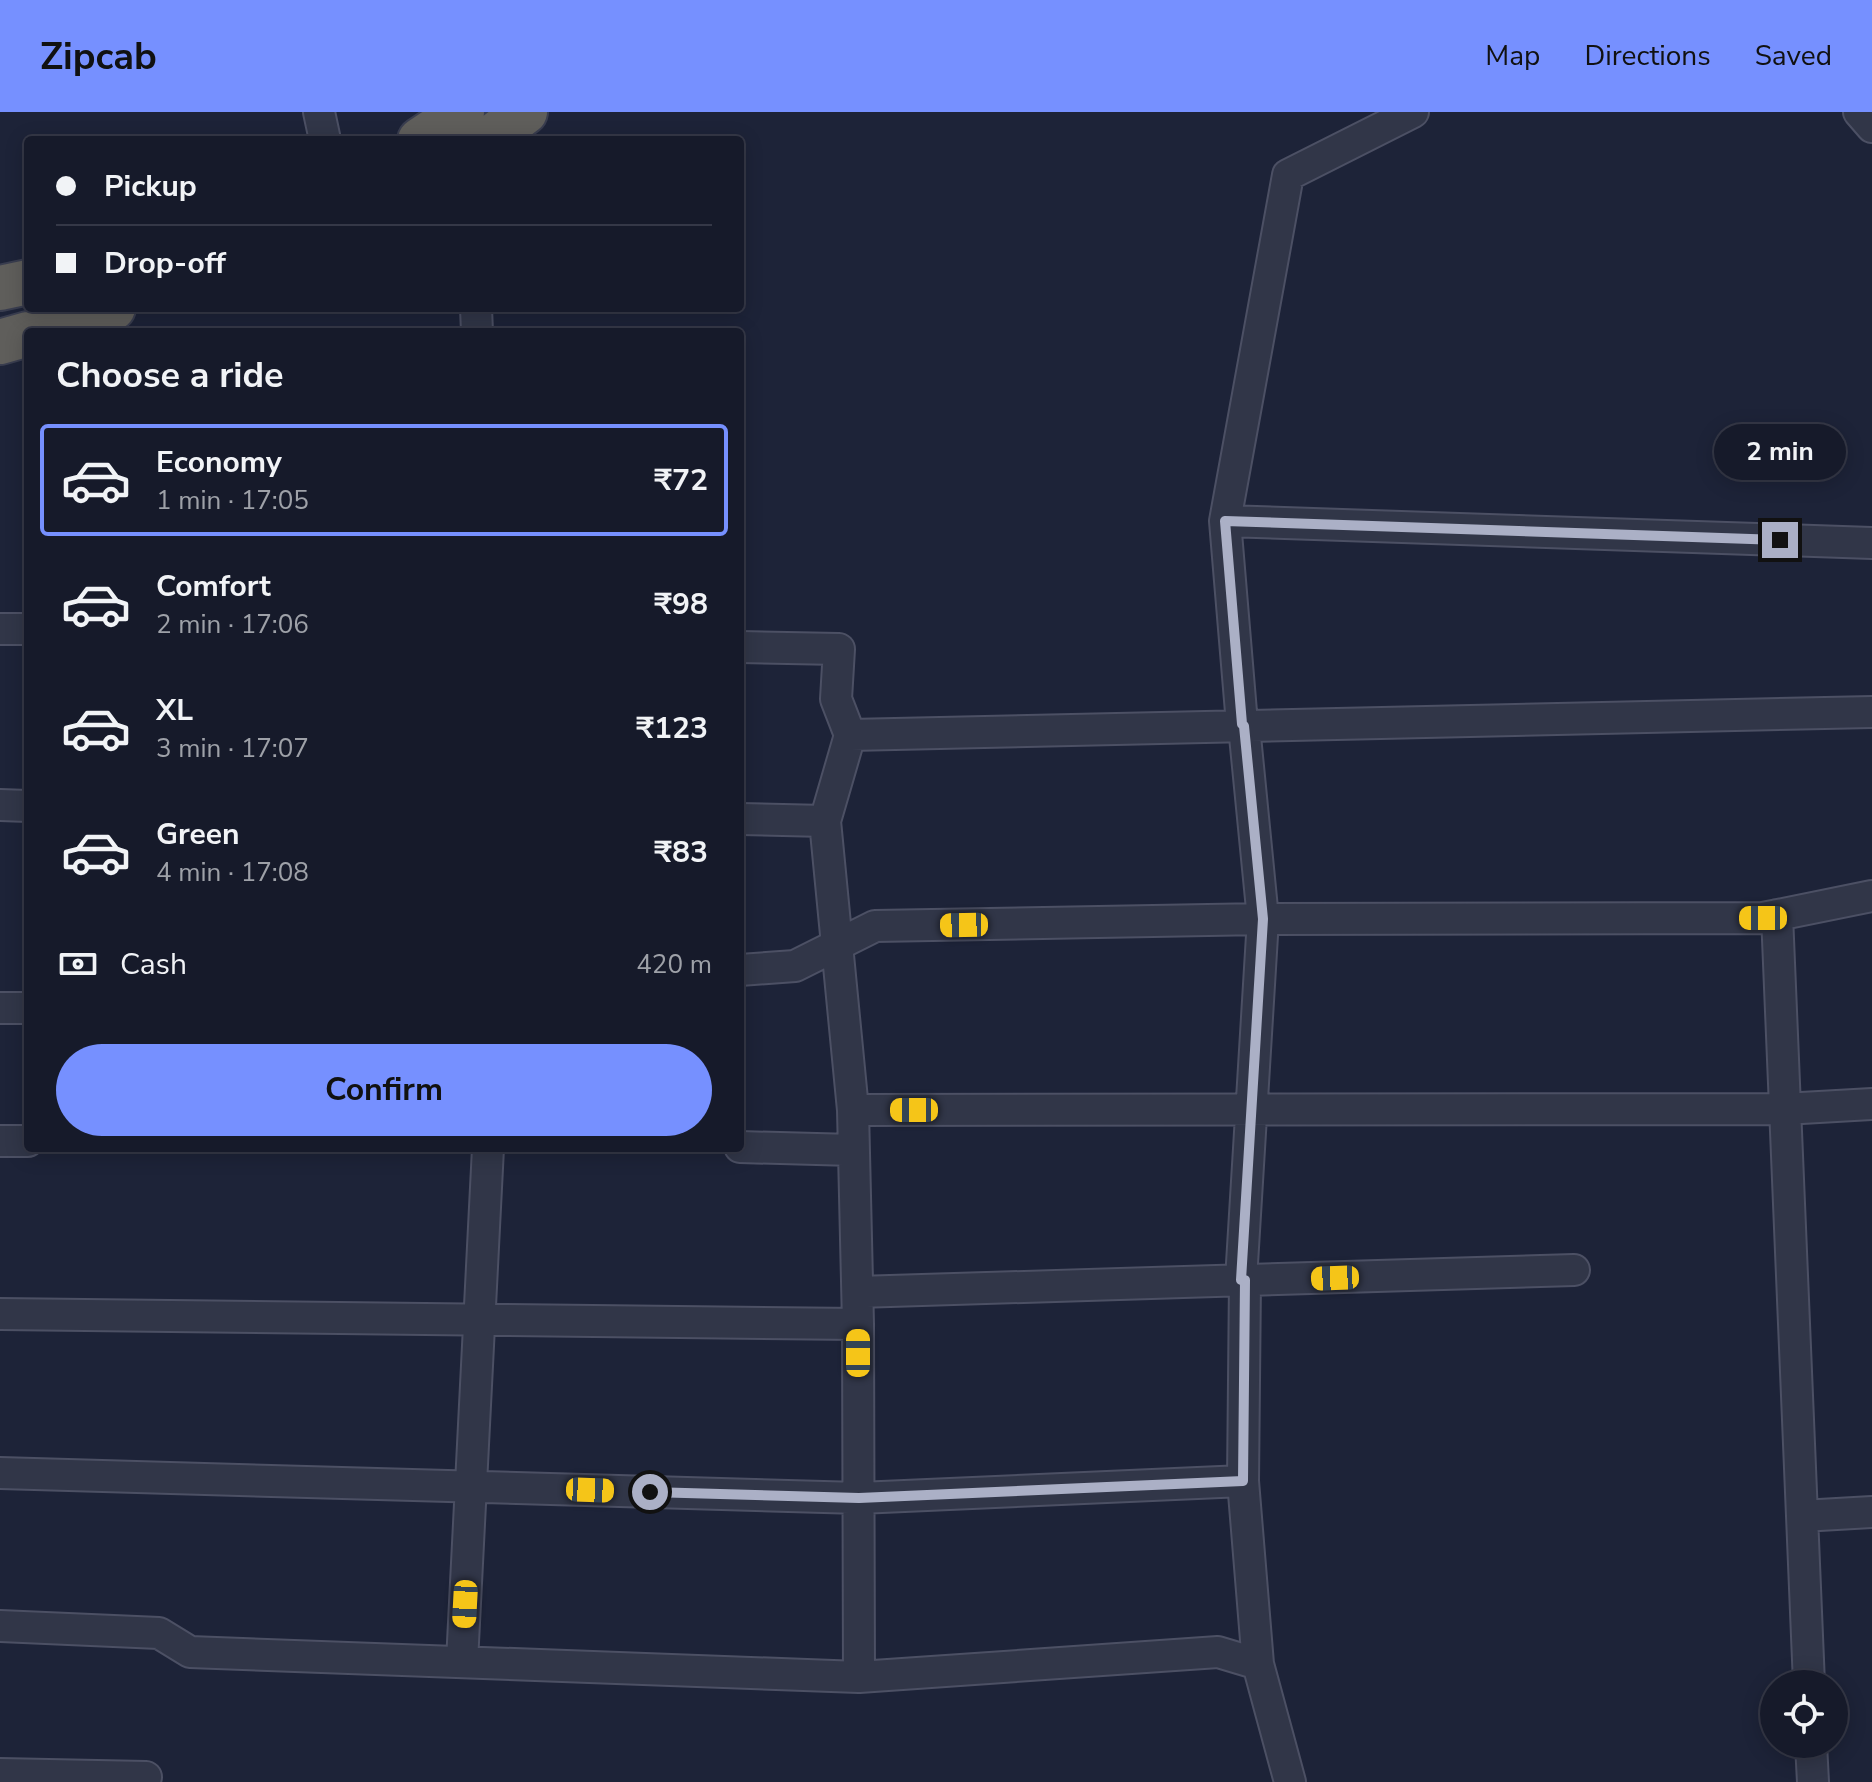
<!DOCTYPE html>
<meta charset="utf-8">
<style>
body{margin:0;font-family:"Nunito Sans",sans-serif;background:#232736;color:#f1f3f6;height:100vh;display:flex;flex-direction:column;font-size:30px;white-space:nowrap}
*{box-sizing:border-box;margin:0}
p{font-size:26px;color:#9ea1a8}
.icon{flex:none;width:44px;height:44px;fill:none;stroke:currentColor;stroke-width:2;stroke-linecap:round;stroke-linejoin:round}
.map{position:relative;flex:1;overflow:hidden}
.side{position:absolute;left:24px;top:216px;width:720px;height:824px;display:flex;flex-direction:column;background:#161a2a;border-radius:8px;box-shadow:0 4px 20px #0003,0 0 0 2px #353847}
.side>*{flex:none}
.top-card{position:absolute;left:24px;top:24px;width:720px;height:176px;border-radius:8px;box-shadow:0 4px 20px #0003,0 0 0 2px #353847;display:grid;align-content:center;height:176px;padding:0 32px;background:#161a2a}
.controls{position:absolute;left:1760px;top:1558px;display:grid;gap:16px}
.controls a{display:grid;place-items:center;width:88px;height:88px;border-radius:50%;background:#161a2a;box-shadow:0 4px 20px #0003,0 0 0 2px #353847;font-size:40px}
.end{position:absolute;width:36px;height:36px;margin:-18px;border:10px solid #abb0c6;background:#111;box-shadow:0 0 0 4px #111}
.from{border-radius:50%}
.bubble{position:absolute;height:56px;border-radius:28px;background:#161a2a;box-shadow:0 4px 20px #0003,0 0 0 2px #353847;font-size:26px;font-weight:700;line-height:56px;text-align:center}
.car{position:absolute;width:24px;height:48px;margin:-24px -12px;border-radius:10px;box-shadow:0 0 6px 2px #0007;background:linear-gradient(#f5c518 24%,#345 0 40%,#f5c518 0 76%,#345 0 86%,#f5c518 0)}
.top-card b{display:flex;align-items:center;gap:28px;height:76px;font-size:30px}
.top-card b+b{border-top:2px solid #353847}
.top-card i{width:20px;height:20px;background:#f1f3f6}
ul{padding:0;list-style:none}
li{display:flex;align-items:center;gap:24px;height:112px;margin:0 16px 12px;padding:0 16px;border:4px solid transparent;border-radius:8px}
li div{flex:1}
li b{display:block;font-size:30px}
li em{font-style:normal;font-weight:700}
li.on{border-color:#7690ff}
li>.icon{width:72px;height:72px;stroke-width:1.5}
h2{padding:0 32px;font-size:36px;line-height:96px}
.pay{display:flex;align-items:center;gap:20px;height:88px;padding:0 32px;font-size:30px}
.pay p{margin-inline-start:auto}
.primary-button{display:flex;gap:16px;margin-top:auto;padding:16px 32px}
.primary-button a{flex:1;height:92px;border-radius:48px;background:#7690ff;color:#111;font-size:32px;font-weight:700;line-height:92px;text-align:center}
header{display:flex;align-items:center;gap:48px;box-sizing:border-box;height:112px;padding:0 40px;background:#7690ff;color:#111}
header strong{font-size:38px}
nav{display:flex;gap:44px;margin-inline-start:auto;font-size:28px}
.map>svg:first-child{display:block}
</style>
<header>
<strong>Zipcab</strong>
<nav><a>Map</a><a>Directions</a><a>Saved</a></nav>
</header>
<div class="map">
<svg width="1872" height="1670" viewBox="0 0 1872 1670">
<rect width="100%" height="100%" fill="#1d2338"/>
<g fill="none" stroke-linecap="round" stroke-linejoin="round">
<g stroke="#4c5064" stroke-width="34">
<path id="minor" d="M 319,0 L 325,28
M 1859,0 L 1872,15
M 476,196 L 477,220
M 1225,409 L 1872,431
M 0,517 L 28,517
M 740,535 L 839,537 L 836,587 L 850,623 L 825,709 L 853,998
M 850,623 L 1872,600
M 0,693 L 28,694
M 740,707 L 825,709
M 1777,803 L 1809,1572
M 740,858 L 795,854 L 875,814 L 1263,807 L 1244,614 L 1242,612 L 1225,409 L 1288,63 L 1413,0
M 0,896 L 28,896
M 0,1029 L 28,1029
M 740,1035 L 853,1038
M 858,1180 L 1574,1158
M 0,1202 L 858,1212
M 0,1361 L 859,1386 L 1243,1369
M 1802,1404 L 1872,1400
M 0,1514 L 159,1521 L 190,1540 L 859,1565 L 1218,1540 L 1258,1552
M 462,1550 L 488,1036
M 859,1565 L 858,1212 L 853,998 L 1784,997 L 1872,992
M 1811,1632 L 1813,1670
M 0,1662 L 146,1665
M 1290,1670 L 1258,1552 L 1243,1369 L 1245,1168 L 1241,1168 L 1263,807 L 1763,806 L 1872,784"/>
</g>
<g stroke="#393d4f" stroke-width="48">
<path id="trunk" d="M 420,28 L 462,0
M 488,28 L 525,0
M 0,176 L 28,170
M 36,220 L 113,196
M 0,230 L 28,222"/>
</g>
<use href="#minor" stroke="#313648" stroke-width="30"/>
<use href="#trunk" stroke="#5f5e5b" stroke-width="44"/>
</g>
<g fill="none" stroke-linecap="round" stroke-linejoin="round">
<path stroke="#abb0c6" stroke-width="10" d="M 650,1380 L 859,1386 L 1243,1369 L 1245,1168 L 1241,1168 L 1263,807 L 1244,614 L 1242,612 L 1225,409 L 1780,428"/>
</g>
</svg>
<div class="controls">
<a><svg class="icon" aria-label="locate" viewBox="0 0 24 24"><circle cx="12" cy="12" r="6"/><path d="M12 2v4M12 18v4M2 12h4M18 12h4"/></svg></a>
</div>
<i class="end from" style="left:650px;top:1380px"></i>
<i class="end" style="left:1780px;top:428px"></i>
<div class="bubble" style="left:1714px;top:312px;width:132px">2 min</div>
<i class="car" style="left:1763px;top:806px;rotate:270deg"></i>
<i class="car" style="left:964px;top:813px;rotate:269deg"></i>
<i class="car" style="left:914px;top:998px;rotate:270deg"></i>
<i class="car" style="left:1335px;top:1166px;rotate:268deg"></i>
<i class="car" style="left:858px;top:1241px;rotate:0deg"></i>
<i class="car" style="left:590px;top:1378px;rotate:92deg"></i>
<i class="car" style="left:465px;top:1492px;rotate:183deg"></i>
<div class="top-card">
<b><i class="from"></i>Pickup</b>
<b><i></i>Drop-off</b>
</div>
<section class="side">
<h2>Choose a ride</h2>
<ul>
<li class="on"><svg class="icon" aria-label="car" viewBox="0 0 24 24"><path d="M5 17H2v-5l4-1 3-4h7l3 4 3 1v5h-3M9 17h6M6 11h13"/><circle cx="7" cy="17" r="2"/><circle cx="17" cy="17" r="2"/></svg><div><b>Economy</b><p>1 min · 17:05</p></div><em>₹72</em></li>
<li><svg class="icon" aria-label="car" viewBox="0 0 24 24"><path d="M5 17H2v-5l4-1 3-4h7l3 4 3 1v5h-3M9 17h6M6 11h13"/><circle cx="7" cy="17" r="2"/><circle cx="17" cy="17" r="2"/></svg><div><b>Comfort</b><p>2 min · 17:06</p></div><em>₹98</em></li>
<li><svg class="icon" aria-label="car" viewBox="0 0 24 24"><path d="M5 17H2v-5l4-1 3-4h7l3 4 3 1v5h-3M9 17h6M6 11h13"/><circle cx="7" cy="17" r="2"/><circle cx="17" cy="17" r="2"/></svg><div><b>XL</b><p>3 min · 17:07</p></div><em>₹123</em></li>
<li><svg class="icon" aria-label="car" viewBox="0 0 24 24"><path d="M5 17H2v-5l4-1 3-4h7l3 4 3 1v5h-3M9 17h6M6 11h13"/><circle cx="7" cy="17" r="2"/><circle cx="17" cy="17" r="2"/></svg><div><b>Green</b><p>4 min · 17:08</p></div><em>₹83</em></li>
</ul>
<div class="pay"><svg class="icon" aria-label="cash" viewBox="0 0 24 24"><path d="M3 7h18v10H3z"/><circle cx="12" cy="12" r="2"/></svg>Cash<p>420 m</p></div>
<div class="primary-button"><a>Confirm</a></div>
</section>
</div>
